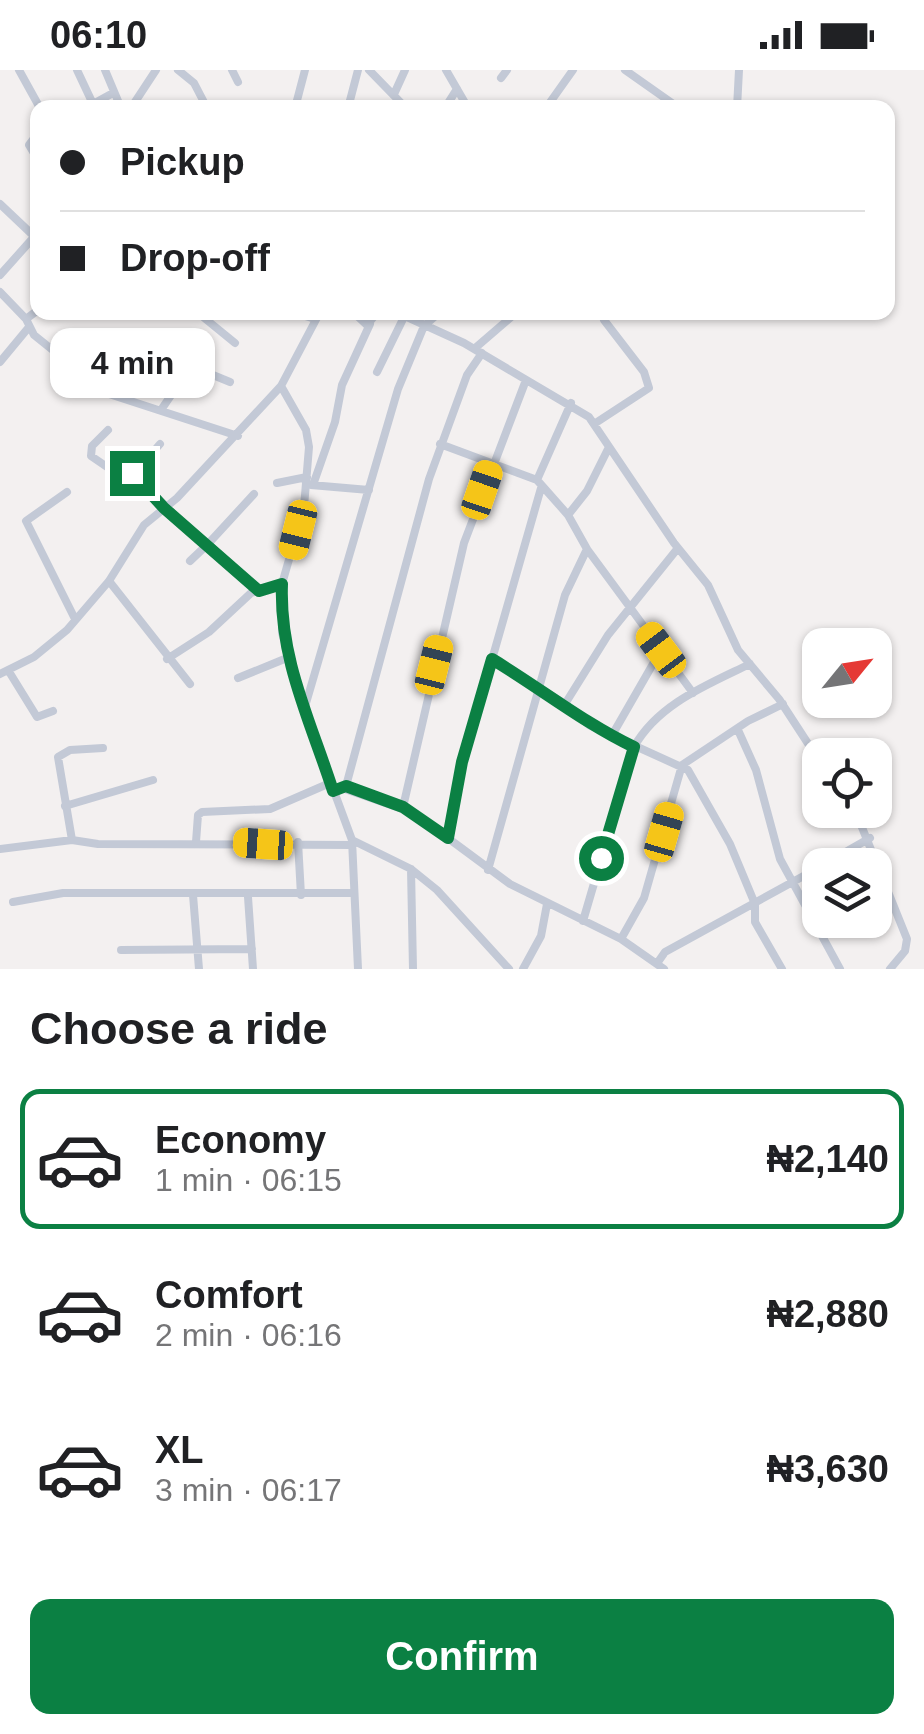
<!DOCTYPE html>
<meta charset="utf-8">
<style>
body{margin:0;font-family:Helvetica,sans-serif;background:#f2f2f2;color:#202124;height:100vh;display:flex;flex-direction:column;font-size:38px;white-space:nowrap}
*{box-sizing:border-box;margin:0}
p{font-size:32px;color:#757577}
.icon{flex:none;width:55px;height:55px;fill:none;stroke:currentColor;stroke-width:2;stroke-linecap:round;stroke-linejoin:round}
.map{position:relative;height:899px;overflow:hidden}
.sheet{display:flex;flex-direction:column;background:#fff;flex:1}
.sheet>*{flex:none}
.guide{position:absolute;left:30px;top:30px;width:865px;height:220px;border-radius:20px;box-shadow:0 2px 8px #0004;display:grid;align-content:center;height:220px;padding:0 30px;background:#fff}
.needle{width:65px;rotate:60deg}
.fabs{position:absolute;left:802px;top:558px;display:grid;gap:20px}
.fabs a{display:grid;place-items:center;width:90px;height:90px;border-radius:20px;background:#fff;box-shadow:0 2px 8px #0004;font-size:50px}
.end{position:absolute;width:45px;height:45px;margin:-22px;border:12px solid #0b8043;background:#fff;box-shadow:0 0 0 5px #fff}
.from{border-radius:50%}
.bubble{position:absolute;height:70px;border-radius:20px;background:#fff;box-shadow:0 2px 8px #0004;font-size:32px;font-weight:700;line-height:70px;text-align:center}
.car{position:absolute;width:30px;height:60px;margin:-30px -15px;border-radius:12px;box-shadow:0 0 8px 2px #0007;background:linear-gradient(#f5c518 24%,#345 0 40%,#f5c518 0 76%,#345 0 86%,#f5c518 0)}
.guide b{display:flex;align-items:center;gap:35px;height:95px;font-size:38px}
.guide b+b{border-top:2px solid #e0e0e0}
.guide i{width:25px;height:25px;background:#202124}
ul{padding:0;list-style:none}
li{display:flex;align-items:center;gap:30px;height:140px;margin:0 20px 15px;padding:0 10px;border:5px solid transparent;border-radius:20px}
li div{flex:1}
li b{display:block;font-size:38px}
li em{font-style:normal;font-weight:700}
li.active{border-color:#0b8043}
li>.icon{width:90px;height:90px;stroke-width:1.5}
h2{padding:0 30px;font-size:45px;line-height:120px}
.action{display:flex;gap:20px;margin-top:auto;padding:20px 30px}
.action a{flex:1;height:115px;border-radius:20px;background:#0b8043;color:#fff;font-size:40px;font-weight:700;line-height:115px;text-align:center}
.status{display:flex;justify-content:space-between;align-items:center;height:70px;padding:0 50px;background:#fff;direction:ltr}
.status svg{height:28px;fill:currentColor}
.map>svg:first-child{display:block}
</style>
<div class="status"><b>06:10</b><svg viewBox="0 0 49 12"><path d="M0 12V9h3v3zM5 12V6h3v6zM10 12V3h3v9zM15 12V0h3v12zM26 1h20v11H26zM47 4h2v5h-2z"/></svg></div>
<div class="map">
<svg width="924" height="899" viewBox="0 0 924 899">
<rect width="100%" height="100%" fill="#f3f0f0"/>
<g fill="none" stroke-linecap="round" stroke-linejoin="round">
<path stroke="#c3c9d6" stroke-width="8" d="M 19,0 L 40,38
M 77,0 L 93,34 L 113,23
M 105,0 L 121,38
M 178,0 L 194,13 L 207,38
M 232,0 L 238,12
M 369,0 L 406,38
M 446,0 L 468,38
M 625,0 L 679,38
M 501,8 L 507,0
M 395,22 L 405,0
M 131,38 L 156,0
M 295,38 L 305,0
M 348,38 L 358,0
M 445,38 L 457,19
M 546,38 L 573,0
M 737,38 L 739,0
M 38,63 L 29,75 L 38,90
M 0,134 L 37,169
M 0,205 L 34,167
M 0,222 L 26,249 L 38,240
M 197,242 L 235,273
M 292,242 L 315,249
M 353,242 L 367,255 L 378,242
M 396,242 L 464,273 L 589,347 L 674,473 L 708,515 L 738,580 L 779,629 L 820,692
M 26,249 L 34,265 L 106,323 L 238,366
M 474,279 L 517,242
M 0,292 L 29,257
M 119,296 L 128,297 L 150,268 L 191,296
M 377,302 L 404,247
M 281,316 L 306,360 L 309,377 L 304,437 L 282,514 L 282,563 L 304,640 L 352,770 L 358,899
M 161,340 L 191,296 L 230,312
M 594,354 L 649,318 L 644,302 L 604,250
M 108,360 L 92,376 L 91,386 L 110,399 L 134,404 L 200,471 L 208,474 L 254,424
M 440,374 L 537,410 L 568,445 L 587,479 L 693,623
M 134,404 L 160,374
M 537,410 L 571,333
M 277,413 L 307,407
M 311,415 L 369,420
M 313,415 L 335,352 L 342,315 L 370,254
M 67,422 L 26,451 L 75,549
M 568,445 L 587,421 L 608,379
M 190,491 L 208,474 L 259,521
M 109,511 L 190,614
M 167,589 L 209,562 L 251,523 L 282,514
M 492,589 L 565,634 L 589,655 L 688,700 L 730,774 L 755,834 L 755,852 L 782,899
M 8,600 L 37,647 L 53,641
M 0,604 L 34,587 L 67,560 L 109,511 L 144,455 L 177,428 L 281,316 L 320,242
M 238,608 L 287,588
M 565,634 L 608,565 L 678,478
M 304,640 L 398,319 L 424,256 L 440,242
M 738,660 L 756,700 L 780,789 L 840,899
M 611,667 L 661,580
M 346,716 L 429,409 L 467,305 L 482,283
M 342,718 L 414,743 L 510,814 L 621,869 L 664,899
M 65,736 L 153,710
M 403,737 L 464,473 L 526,310
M 855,740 L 907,869 L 905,881 L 890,899
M 449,768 L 463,691 L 541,418
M 72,770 L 58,687 L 70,680 L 103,678
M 352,770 L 411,799 L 437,820 L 509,899
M 196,772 L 198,745 L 202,742 L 270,739 L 330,713
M 298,772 L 301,825
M 0,779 L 72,770 L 98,774 L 353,775
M 823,795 L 870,768
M 411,799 L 413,899
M 488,800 L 565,525 L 587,479
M 193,825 L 199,899
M 248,827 L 253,899
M 13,832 L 63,823 L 352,823
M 583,851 L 634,677 C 658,634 707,615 750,594
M 621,869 L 644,828 L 682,695 L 748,651 L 783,634
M 121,880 L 252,879
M 658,892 L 665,882 L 820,797
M 523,899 L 541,866 L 547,834"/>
</g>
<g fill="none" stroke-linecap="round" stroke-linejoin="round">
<path stroke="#0b8043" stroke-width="12" d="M 132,403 L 164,438 L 259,521 L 282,514 C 279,589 311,652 333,721 L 346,716 L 403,737 L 448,768 L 462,692 L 492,589 C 540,618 584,653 634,677 L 601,788"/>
</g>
</svg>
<div class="fabs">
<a><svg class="needle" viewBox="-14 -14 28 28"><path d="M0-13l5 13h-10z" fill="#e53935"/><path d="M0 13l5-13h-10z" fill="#757577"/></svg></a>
<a><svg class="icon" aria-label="locate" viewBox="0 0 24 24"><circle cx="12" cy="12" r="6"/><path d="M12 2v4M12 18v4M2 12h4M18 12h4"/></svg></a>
<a><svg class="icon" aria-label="layers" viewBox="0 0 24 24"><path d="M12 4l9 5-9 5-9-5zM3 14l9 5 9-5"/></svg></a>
</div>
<i class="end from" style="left:601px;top:788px"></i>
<i class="end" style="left:132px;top:403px"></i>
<div class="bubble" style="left:50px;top:258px;width:165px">4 min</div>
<i class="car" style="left:482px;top:420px;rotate:19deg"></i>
<i class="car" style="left:298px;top:460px;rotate:194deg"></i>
<i class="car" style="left:661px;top:580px;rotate:323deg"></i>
<i class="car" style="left:434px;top:595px;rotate:14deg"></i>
<i class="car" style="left:664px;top:762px;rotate:16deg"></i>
<i class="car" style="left:263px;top:774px;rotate:274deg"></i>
<div class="guide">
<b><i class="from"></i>Pickup</b>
<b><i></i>Drop-off</b>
</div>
</div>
<section class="sheet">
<h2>Choose a ride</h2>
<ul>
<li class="active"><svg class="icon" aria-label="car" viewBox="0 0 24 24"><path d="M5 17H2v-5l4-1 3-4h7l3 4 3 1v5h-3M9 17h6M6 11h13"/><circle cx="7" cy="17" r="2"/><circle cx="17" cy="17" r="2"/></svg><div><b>Economy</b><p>1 min · 06:15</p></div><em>₦2,140</em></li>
<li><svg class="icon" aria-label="car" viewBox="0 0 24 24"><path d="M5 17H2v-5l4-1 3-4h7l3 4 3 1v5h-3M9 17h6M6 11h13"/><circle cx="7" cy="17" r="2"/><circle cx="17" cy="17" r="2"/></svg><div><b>Comfort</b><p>2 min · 06:16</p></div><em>₦2,880</em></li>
<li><svg class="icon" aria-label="car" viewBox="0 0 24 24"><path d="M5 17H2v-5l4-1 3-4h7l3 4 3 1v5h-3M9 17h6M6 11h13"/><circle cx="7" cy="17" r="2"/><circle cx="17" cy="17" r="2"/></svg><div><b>XL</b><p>3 min · 06:17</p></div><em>₦3,630</em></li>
</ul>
<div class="action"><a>Confirm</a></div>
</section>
